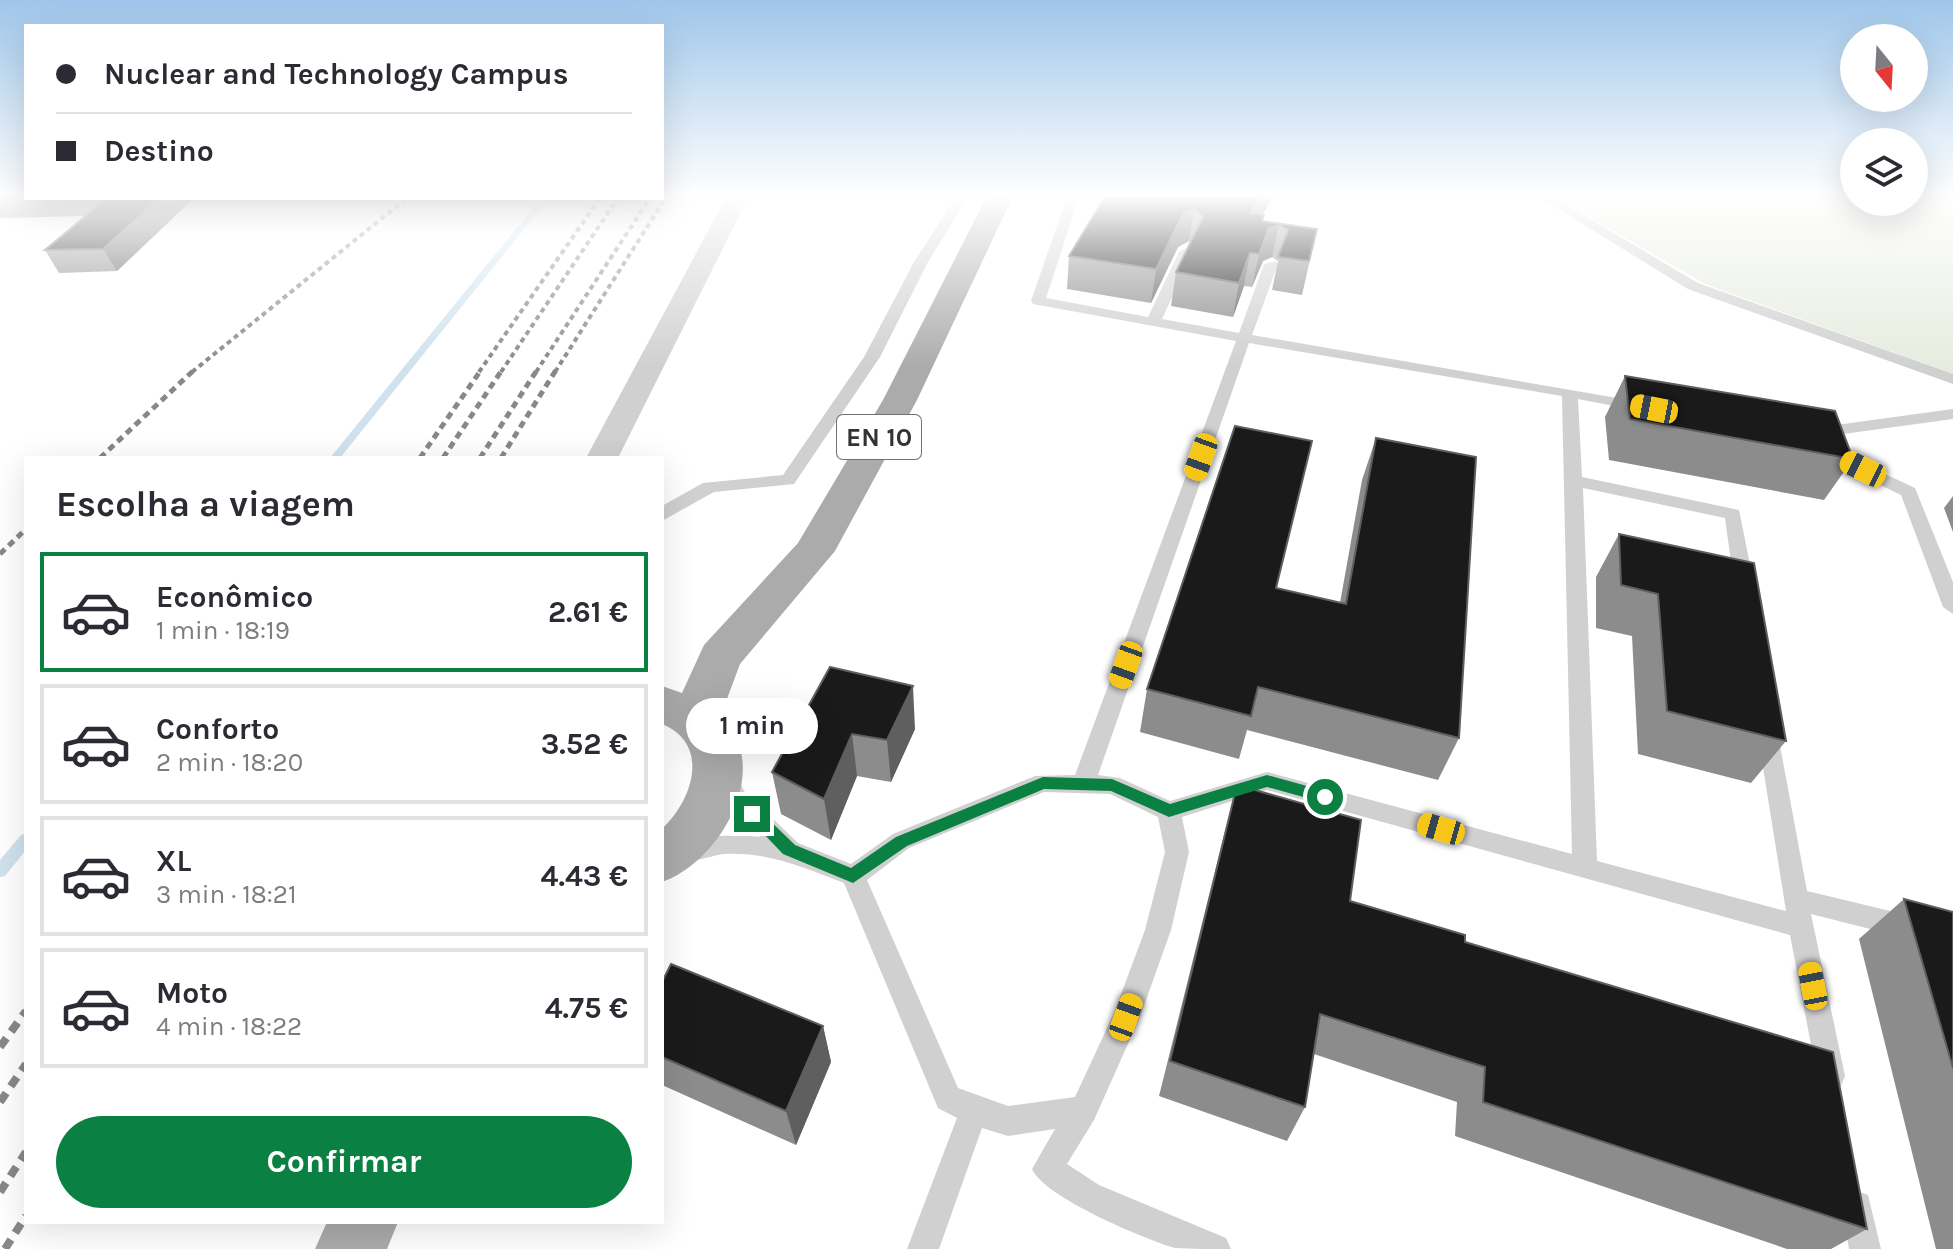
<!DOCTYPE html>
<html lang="pt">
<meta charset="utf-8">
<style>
body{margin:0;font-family:Karla,sans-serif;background:#f7f7f7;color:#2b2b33;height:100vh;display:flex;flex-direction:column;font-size:30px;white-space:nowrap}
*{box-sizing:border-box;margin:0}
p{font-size:26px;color:#7c7c81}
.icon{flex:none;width:44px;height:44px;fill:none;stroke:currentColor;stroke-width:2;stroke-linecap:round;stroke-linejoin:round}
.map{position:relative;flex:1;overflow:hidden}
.sheet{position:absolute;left:24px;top:456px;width:640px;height:768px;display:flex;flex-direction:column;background:#fff;border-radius:0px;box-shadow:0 8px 32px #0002}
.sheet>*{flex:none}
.hud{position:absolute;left:24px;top:24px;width:640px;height:176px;border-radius:0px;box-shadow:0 8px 32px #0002;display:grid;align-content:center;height:176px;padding:0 32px;background:#fff}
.needle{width:52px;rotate:162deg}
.controls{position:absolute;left:1840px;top:24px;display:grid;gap:16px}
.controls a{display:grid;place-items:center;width:88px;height:88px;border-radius:50%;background:#fff;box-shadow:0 8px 32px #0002;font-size:40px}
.end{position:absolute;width:36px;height:36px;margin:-18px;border:10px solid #0b8043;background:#fff;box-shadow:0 0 0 4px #fff}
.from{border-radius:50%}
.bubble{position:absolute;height:56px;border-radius:28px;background:#fff;box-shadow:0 8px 32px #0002;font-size:26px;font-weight:700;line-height:56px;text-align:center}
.car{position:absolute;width:24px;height:48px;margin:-24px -12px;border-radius:10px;box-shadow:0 0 6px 2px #0007;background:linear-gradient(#f5c518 24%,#345 0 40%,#f5c518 0 76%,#345 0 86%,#f5c518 0)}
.hud b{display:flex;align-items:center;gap:28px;height:76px;font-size:30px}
.hud b+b{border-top:2px solid #e1e1e2}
.hud i{width:20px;height:20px;background:#2b2b33}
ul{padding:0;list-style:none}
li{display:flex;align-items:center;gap:24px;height:120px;margin:0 16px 12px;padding:0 16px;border:4px solid #e1e1e2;border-radius:0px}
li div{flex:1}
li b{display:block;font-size:30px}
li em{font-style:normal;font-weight:700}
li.selected{border-color:#0b8043}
li>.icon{width:72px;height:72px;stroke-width:1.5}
h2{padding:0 32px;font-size:36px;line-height:96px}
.button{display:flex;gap:16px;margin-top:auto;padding:16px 32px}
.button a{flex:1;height:92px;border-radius:48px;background:#0b8043;color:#fff;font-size:32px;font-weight:700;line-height:92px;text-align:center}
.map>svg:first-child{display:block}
</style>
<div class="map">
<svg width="1953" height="1249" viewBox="0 0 1953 1249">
<rect width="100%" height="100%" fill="#fff"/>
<path fill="#e6ecdf" d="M 1550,194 L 1854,194 L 1854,202 L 1914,202 L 1914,194 L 1953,194 L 1953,374 L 1705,284 Z"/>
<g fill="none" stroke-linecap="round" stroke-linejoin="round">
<path fill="#cfe2ee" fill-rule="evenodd" d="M 541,198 L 549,198 L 340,458 L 330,458 Z
M 26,833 L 26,850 L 5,876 L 0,877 L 0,860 L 21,835 Z"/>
<path fill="#d0d0d0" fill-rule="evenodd" d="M 958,194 L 970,194 L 928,262 L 880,357 L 794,484 L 714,492 L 662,521 L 662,506 L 703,483 L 783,475 L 864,357 L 914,262 Z
M 1068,194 L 1080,194 L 1046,298 L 1148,317 L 1179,252 L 1186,248 L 1193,252 L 1162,319 L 1239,333 L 1264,264 L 1276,261 L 1278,264 L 1252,335 L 1646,403 L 1646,409 L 1640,411 L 1578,399 L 1582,477 L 1739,510 L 1754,584 L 1744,591 L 1734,584 L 1725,518 L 1583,488 L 1597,861 L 1786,911 L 1757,730 L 1760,724 L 1776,724 L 1807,891 L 1953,926 L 1953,950 L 1811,914 L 1845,1076 L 1841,1086 L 1831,1090 L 1821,1086 L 1817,1076 L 1790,935 L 1267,790 L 1182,817 L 1189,852 L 1171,930 L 1140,1017 L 1094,1120 L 1067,1164 L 1099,1185 L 1226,1238 L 1231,1249 C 1214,1249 1192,1249 1175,1248 C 1144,1239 1044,1197 1032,1169 L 1055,1129 L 1008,1136 L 982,1128 L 939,1249 L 907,1249 L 957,1118 L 938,1108 L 844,883 C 805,868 767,851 724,854 C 707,856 692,865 675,859 L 672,852 L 675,845 C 704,835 731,834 760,837 L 726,803 L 715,774 L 718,768 L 726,765 L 734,768 L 744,791 L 798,843 L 851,864 L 893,834 L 1035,776 L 1075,775 L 1236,341 L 1033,304 L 1031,301 ZM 1249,343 L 1562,396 L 1572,854 L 1267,772 L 1170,801 L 1120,778 L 1098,775 ZM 1044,792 L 1110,794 L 1158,817 L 1165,852 L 1145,930 L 1114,1013 L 1075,1097 L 1008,1106 L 958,1088 L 867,880 L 909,848 Z
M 1534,194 L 1548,194 L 1698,283 L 1953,374 L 1953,384 L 1688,289 Z
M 1953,409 L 1953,419 L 1814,438 L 1806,433 L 1814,428 Z
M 1825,446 L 1915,488 L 1953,582 L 1953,614 L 1943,607 L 1901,495 L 1819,455 L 1817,451 Z
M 1857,1191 L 1868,1195 L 1881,1249 L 1849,1249 L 1842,1206 L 1846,1195 Z"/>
<path fill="#d0d0d0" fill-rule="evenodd" d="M 728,194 L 750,194 L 618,458 L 586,458 Z"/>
<path fill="#ababab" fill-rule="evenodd" d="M 988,194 L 1014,194 L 917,400 L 835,551 L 740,664 L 721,715 C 774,768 721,861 662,882 L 662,829 C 693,800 711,744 662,724 L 662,686 L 682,693 L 704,645 L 798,543 L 883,400 Z
M 327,1222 L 398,1222 L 387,1249 L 315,1249 Z"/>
<path stroke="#888" stroke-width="4" stroke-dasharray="5 4" stroke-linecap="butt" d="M 192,372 L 407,198
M 479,372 L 600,198
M 501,372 L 618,198
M 536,372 L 650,198
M 555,372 L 668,194"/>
<path stroke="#888" stroke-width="5" stroke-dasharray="7 5" stroke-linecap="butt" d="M 100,458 L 194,370
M 420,458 L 481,370
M 443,458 L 502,370
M 480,458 L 537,370
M 501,458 L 556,370
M 0,554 L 26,529"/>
<path stroke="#888" stroke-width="8" stroke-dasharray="11 8" stroke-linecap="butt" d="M 0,1047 L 26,1011
M 0,1102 L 26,1064
M 0,1192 L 26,1152
M 5,1249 L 26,1216"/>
</g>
<path fill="#8c8c8c" d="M 0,194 L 26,194 L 26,198 L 194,198 L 117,271 L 59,273 L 45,250 L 86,216 L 0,218 Z
M 1103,200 L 1270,202 L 1263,214 L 1263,221 L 1317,229 L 1302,295 L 1272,290 L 1278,261 L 1272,257 L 1263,261 L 1252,287 L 1244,286 L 1233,317 L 1171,306 L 1176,272 L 1190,242 L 1189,241 L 1178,247 L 1151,303 L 1067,289 L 1069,256 Z
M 1625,376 L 1853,459 L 1824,500 L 1609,460 L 1605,417 Z
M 1376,438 L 1459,738 L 1438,780 L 1247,730 L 1239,759 L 1140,732 L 1147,689 L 1276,588 L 1340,603 L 1362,480 Z
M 1953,496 L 1953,532 L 1944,508 Z
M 1619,534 L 1786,741 L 1751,783 L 1638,754 L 1632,636 L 1596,628 L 1596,577 Z
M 830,667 L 915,729 L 891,782 L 857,776 L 831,840 L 781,814 L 772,772 Z
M 1237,785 L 1350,901 L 1465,942 L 1867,1229 L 1831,1249 L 1787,1249 L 1455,1136 L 1457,1102 L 1314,1054 L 1305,1107 L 1287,1141 L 1159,1096 L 1226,827 Z
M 1904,899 L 1953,912 L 1953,1249 L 1936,1249 L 1859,939 Z
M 662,982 L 823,1026 L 831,1062 L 796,1145 L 662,1085 Z"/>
<path fill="#5f5f5f" d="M 1262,194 L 1271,194 L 1270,202 L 1245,245 L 1251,213 Z
M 160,198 L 194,198 L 117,271 L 103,249 Z
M 1194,209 L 1189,241 L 1178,247 L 1151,303 L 1156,269 L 1183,214 Z
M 1279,225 L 1272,257 L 1263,261 L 1252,287 L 1259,254 L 1269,228 Z
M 1250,253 L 1244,286 L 1233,317 L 1239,283 Z
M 913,686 L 915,729 L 891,782 L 887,740 Z
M 852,734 L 857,776 L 831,840 L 824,799 Z
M 823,1026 L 831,1062 L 796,1145 L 786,1111 Z"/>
<path fill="#1a1a1a" stroke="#5f5f5f" stroke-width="2" d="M 0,194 L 26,194 L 26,196 L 0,196 Z
M 1109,194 L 1262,194 L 1251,213 L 1264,215 L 1262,221 L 1317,229 L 1309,261 L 1278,257 L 1288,230 L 1279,225 L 1269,228 L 1259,254 L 1250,253 L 1239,283 L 1176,272 L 1203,217 L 1194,209 L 1183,214 L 1156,269 L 1069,256 L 1103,200 Z
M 107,198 L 160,198 L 103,249 L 45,250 Z
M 1625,376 L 1835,411 L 1853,459 L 1630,419 Z
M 1235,426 L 1312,441 L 1276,588 L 1346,604 L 1376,438 L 1476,457 L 1459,738 L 1258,687 L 1251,716 L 1147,689 Z
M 1619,534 L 1754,563 L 1786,741 L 1667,711 L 1658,594 L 1621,585 Z
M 830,667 L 913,686 L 887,740 L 852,734 L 824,799 L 772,772 Z
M 1237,785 L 1361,820 L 1350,901 L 1465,935 L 1465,942 L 1833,1052 L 1867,1229 L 1483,1102 L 1485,1067 L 1320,1014 L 1305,1107 L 1170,1061 Z
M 1904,899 L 1953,912 L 1953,1068 Z
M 671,964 L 823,1026 L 786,1111 L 662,1057 L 662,982 Z"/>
<linearGradient id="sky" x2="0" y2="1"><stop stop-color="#9ec6ea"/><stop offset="0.53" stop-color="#fff"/><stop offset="1" stop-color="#fff" stop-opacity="0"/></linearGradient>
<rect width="1953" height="368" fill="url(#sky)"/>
<path fill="#0b8043" d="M 1267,775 L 1325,791 L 1333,797 L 1325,803 L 1267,787 L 1169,817 L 1111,791 L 1044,789 L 907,846 L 853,883 L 783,854 L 745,814 L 752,807 L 758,809 L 795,845 L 851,868 L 896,837 L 1043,777 L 1112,779 L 1170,804 Z"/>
<g text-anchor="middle" stroke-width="8" stroke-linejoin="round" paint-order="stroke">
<rect fill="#fff" stroke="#707070" stroke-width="2" x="837" y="415" width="84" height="44" rx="6"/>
<g font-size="26" font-weight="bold" fill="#333">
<text x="879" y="446">EN 10</text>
</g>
</g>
</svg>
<div class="controls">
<a><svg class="needle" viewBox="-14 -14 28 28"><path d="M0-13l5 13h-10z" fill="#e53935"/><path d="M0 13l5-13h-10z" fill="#7c7c81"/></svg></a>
<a><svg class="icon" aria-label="layers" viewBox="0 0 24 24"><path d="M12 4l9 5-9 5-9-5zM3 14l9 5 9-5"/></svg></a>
</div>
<i class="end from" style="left:1325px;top:797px"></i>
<i class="end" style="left:752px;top:814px"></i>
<div class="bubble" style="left:686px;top:698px;width:132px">1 min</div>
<i class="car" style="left:1654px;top:409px;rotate:281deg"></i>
<i class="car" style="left:1201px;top:457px;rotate:200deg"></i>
<i class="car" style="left:1863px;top:469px;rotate:296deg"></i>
<i class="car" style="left:1126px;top:665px;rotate:200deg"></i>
<i class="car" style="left:1441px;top:829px;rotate:286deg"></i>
<i class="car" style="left:1813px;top:986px;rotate:349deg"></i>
<i class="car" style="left:1126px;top:1017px;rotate:20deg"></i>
<div class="hud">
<b><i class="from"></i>Nuclear and Technology Campus</b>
<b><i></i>Destino</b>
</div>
<section class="sheet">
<h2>Escolha a viagem</h2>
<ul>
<li class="selected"><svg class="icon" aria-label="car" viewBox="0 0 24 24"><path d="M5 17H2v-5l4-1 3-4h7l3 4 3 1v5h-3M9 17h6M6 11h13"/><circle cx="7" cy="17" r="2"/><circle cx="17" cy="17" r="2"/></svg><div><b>Econômico</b><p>1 min · 18:19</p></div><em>2.61 €</em></li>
<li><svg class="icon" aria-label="car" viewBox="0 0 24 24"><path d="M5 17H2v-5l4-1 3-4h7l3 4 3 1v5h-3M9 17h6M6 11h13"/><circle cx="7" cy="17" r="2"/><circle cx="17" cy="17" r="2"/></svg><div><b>Conforto</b><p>2 min · 18:20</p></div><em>3.52 €</em></li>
<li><svg class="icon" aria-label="car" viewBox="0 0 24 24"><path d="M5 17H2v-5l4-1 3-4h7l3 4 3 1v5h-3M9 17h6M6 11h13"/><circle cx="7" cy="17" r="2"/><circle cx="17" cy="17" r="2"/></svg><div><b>XL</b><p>3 min · 18:21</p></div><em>4.43 €</em></li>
<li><svg class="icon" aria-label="car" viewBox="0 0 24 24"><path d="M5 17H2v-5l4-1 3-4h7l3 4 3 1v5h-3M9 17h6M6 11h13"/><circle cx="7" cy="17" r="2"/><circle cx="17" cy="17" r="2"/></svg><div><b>Moto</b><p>4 min · 18:22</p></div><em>4.75 €</em></li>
</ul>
<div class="button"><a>Confirmar</a></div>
</section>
</div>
